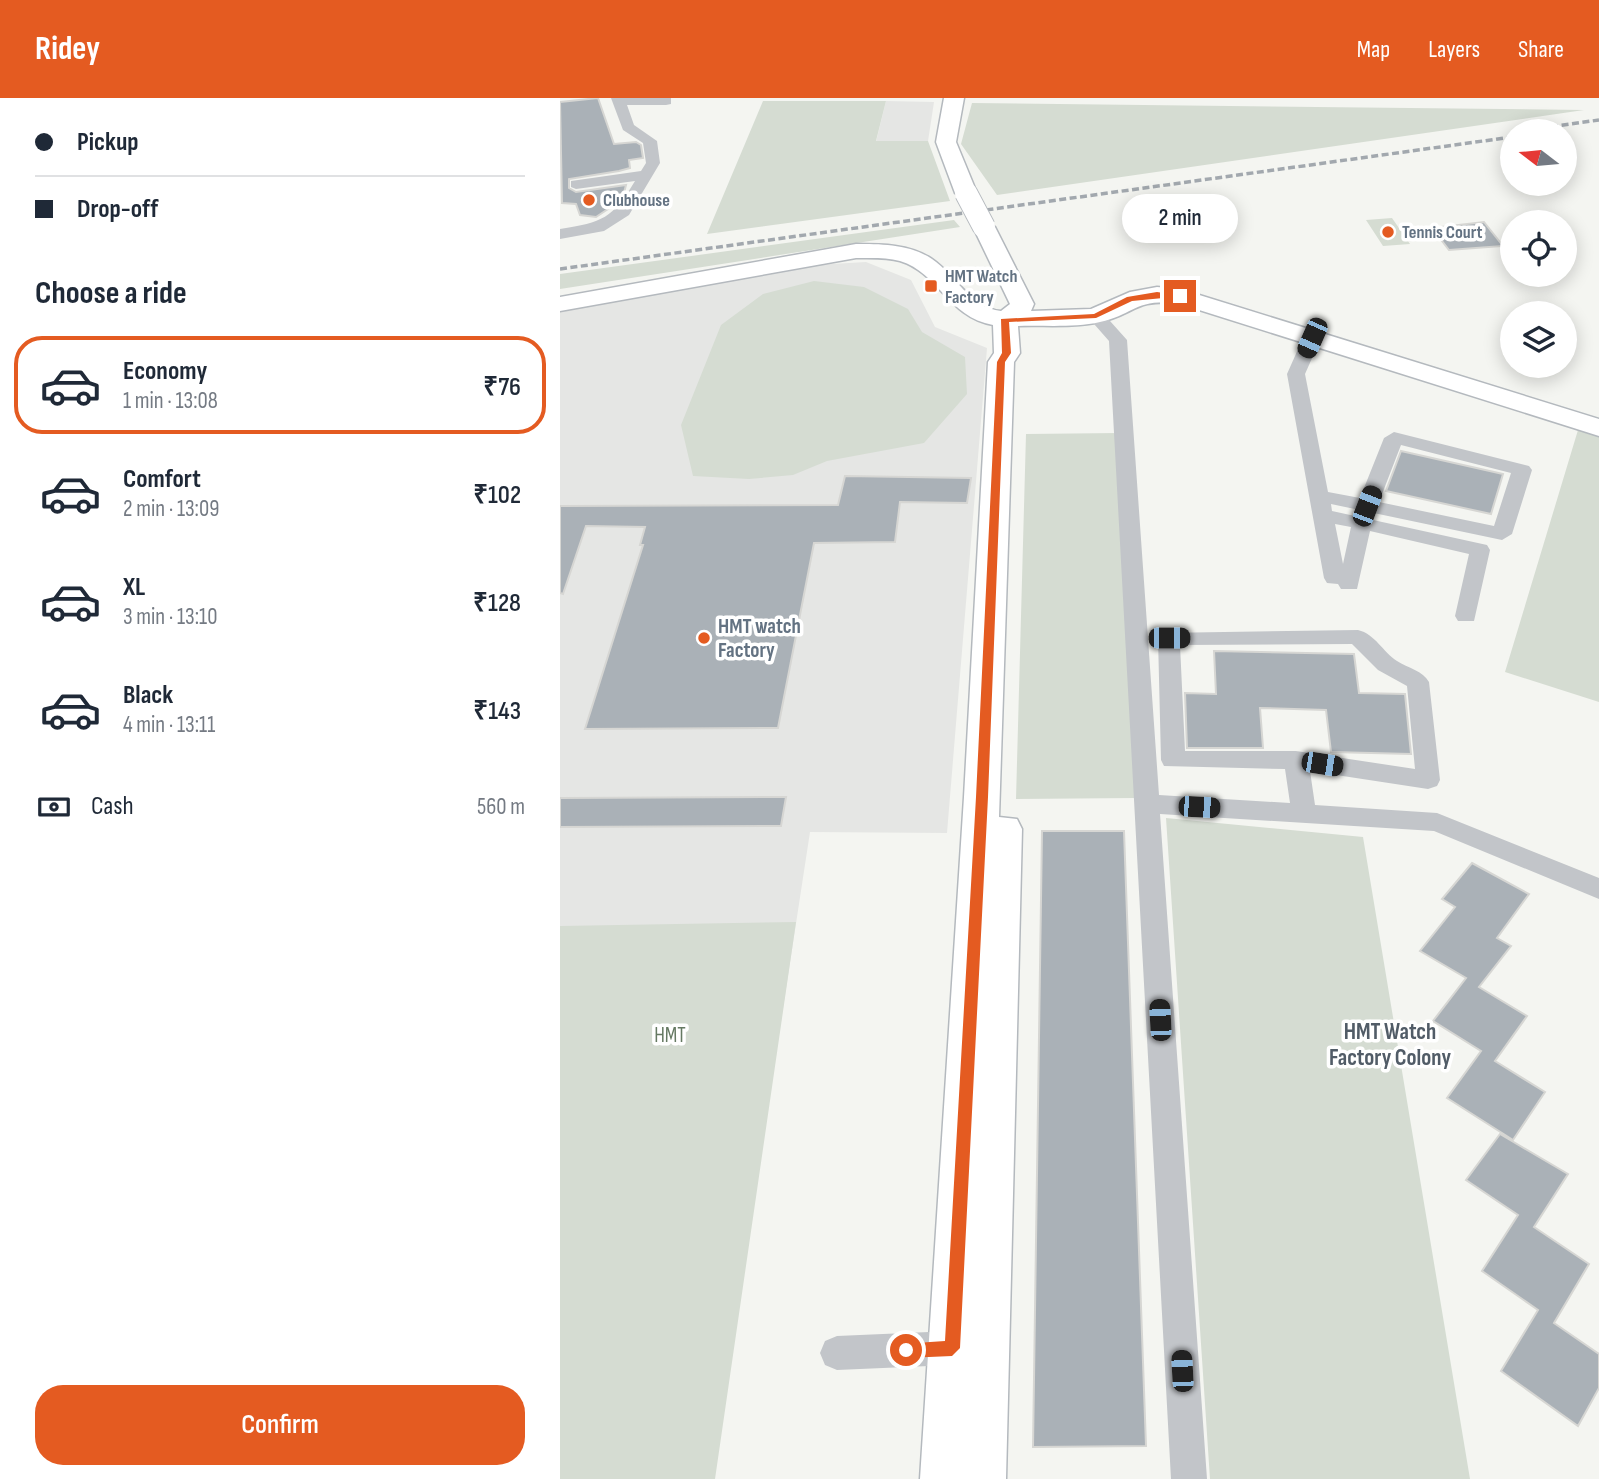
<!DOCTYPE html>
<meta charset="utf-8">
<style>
body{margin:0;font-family:"Sofia Sans Condensed",sans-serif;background:#f2f2f3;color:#1f2937;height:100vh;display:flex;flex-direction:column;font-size:26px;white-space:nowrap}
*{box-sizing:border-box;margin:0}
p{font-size:23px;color:#747a83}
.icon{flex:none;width:38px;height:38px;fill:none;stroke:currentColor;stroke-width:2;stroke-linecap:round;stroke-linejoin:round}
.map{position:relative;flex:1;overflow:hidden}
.sheet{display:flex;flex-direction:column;background:#fff;width:560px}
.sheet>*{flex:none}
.guide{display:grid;align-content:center;height:154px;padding:0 35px;background:#fff}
.needle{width:46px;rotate:286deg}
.tools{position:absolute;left:940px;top:21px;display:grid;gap:14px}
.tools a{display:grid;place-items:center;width:77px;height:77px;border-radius:50%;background:#fff;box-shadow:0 4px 18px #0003;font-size:35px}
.end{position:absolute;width:32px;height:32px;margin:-16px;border:9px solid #e45b21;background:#fff;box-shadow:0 0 0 4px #fff}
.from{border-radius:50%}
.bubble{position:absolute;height:49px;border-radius:24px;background:#fff;box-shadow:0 4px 18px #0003;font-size:23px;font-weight:600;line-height:49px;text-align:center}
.car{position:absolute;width:21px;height:42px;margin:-21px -10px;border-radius:9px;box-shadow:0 0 5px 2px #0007;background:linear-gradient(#222 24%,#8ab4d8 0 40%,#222 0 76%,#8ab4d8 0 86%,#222 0)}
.guide b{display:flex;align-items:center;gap:24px;height:66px;font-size:26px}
.guide b+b{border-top:2px solid #e0e1e3}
.guide i{width:18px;height:18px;background:#1f2937}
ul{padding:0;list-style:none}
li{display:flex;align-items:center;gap:21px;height:98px;margin:0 14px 10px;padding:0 21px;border:4px solid transparent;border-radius:28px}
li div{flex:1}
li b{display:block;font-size:26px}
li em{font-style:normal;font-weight:600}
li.selected{border-color:#e45b21}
li>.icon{width:63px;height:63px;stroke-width:1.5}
h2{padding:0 35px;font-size:32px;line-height:84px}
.pay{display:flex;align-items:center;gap:18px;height:77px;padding:0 35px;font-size:26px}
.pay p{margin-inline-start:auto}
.primary-button{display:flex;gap:14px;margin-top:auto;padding:14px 35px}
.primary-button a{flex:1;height:80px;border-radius:28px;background:#e45b21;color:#fff;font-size:28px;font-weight:600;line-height:80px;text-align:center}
header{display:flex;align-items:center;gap:42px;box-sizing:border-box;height:98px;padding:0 35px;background:#e45b21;color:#fff}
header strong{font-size:33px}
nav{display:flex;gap:38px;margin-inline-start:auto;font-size:24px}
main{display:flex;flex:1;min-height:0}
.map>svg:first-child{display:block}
</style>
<header>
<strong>Ridey</strong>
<nav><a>Map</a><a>Layers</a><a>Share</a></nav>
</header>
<main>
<section class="sheet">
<div class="guide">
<b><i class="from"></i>Pickup</b>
<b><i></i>Drop-off</b>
</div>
<h2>Choose a ride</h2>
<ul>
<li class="selected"><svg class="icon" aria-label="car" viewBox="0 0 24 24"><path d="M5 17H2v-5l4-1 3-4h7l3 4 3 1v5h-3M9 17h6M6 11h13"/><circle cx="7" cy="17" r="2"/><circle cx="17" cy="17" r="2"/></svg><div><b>Economy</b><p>1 min · 13:08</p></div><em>₹76</em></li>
<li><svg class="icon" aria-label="car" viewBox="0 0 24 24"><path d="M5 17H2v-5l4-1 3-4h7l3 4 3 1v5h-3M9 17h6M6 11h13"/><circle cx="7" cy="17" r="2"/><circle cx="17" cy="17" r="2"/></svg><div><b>Comfort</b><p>2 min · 13:09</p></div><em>₹102</em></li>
<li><svg class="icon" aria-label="car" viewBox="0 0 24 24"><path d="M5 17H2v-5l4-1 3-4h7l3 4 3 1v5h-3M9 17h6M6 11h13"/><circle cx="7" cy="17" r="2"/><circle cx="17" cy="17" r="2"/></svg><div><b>XL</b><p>3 min · 13:10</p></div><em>₹128</em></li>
<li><svg class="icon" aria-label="car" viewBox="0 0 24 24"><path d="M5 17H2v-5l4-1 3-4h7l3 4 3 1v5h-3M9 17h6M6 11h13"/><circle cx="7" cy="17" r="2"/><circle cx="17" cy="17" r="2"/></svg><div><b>Black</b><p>4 min · 13:11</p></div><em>₹143</em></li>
</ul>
<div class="pay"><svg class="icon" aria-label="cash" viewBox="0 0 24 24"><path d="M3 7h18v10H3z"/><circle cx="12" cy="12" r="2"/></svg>Cash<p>560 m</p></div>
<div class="primary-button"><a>Confirm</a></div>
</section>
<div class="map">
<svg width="1039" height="1381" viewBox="0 0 1039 1381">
<rect width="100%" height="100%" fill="#f4f5f1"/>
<path fill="#e5e6e4" d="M 326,3 L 374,4 L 368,43 L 316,44 Z
M 306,164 L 351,182 L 375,229 L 427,250 L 387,735 L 250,734 L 203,1041 L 0,1381 L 0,214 L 255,167 Z"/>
<path fill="#d5dcd2" d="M 203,3 L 326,3 L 316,43 L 368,43 L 390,103 L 147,136 Z
M 412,5 L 1024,12 L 437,97 L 401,46 Z
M 832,120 L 850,146 L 823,148 L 806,122 Z
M 394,122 L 400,129 L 0,191 L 0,176 Z
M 254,183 L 304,189 L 348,211 L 362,234 L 405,259 L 407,296 L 364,345 L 267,363 L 233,377 L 189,381 L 133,378 L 121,327 L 161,227 L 203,196 Z
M 1018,332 L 1039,338 L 1039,604 L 945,574 Z
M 558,335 L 576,700 L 456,701 L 466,336 Z
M 606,720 L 803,739 L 910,1381 L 650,1381 Z
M 236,824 L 155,1381 L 0,1381 L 0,828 Z"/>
<path fill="#aab1b7" stroke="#d6d6d3" stroke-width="2" d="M 38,0 L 54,46 L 76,44 L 81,47 L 83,60 L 69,62 L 70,70 L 59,73 L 9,81 L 9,90 L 16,94 L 66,87 L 64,95 L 56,99 L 57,105 L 36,119 L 20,117 L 16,106 L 2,105 L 0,4 Z
M 924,124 L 943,148 L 889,152 L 872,130 Z
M 841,353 L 943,376 L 931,416 L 826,393 Z
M 285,378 L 411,380 L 407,405 L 340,404 L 335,444 L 254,445 L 218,630 L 25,631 L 83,447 L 80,447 L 85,429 L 26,428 L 3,496 L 0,495 L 0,408 L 278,407 Z
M 654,553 L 794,556 L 799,595 L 845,596 L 851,656 L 771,654 L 766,612 L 700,610 L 703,650 L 627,650 L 625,595 L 656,596 Z
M 226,699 L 221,728 L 0,729 L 0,700 Z
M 482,733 L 564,733 L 586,1348 L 473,1349 Z
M 912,765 L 969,796 L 937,840 L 951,848 L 919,889 L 967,918 L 935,963 L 985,994 L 953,1042 L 887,1000 L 921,953 L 873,923 L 906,880 L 860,853 L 895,809 L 882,801 Z
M 940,1036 L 1008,1076 L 974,1129 L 1029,1166 L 994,1225 L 1039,1256 L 1039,1290 L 1018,1328 L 941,1273 L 978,1212 L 922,1173 L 958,1117 L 906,1082 Z"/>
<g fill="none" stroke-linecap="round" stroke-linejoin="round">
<g stroke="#b4b9be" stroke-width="3">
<path id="secondary" d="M 384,0 L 404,0 L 396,44 L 417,95 L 414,100 L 406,102 L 395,95 L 376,44 Z
M 424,122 L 435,129 L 474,206 L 471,213 L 531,211 L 570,194 L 597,189 L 620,191 L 1039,321 L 1039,338 L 617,205 C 574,201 574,217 540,224 C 514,230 484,227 458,228 L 460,255 L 454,264 L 439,719 L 457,721 L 462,731 L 446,1381 L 360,1381 L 404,699 L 428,264 L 434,255 L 433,227 C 388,219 379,175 340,163 C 326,159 310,160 296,160 L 0,213 L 0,199 L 296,146 C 321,146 350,146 372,161 C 396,177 410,210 441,213 L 450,206 L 413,129 Z"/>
</g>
<path fill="#c2c5c9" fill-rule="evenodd" d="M 51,0 L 111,0 L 111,6 L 106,7 L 67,7 L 74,27 L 97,43 L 100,65 L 69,117 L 44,133 L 0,141 L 0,131 C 43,124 52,121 75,83 L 16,91 L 11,89 L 11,83 L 81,73 L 86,65 L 83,45 L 63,32 Z
M 536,213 L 542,214 L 567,242 L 599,697 L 730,705 L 725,671 L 604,668 L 601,662 L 598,540 L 601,535 L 798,532 C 815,536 823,554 837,563 C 848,570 863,573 869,584 L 880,682 L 877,688 L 868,691 L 750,673 L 755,707 L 877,715 L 1039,780 L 1039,801 L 874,733 L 600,716 L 647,1381 L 611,1381 L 549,243 L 527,218 ZM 792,546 L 818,572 L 847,588 L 855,671 L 736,653 L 625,653 L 620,547 Z
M 752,235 L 761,240 L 745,276 L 768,394 L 800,400 L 824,340 L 834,334 L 969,368 L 972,372 L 952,436 L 942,442 L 771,406 L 772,413 L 927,447 L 930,452 L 914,523 L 898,523 L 895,518 L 909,456 L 810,433 L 797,491 L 781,491 L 778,486 L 767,485 L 764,480 L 727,276 L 743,240 ZM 841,347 L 951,375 L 934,428 L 819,404 ZM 775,426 L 791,429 L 783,466 Z
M 392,1233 L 404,1238 L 409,1250 L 404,1262 L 392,1267 L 277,1272 L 265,1267 L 260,1255 L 265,1243 L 277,1238 Z"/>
<use href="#secondary" fill="#fff" fill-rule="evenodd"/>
<path stroke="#a2a8ae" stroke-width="3.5" stroke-dasharray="7 3.5" stroke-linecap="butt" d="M 960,33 L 1039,22
M 0,171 L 952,39"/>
<g stroke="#b4b9be" stroke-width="24" stroke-linecap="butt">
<path id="secondary-bridge" d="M 406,95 L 424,129"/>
</g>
<use href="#secondary-bridge" stroke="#fff" stroke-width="22"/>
</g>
<path fill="#e45b21" d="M 597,194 L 624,198 L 572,203 L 536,220 L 449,224 L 451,255 L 445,264 L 428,699 L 400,1250 L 392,1258 L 346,1260 L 338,1252 L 341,1246 L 385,1243 L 416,699 L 437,264 L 442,255 L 441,221 L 534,216 L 567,199 Z"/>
<g fill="#e45b21" stroke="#fff" stroke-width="2.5">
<circle cx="29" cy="102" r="7"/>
<circle cx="828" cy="134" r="7"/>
<rect x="364" y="181" width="14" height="14" rx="3.5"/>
<circle cx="144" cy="540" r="7"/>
</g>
<g text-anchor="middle" stroke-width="7" stroke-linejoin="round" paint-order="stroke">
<g font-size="18" font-weight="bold" fill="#637282" stroke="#fff" text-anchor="start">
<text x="43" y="108">Clubhouse</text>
<text x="842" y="140">Tennis Court</text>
<text x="385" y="184">HMT Watch<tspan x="385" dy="21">Factory</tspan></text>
</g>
<g font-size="21" font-weight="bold" fill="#637282" stroke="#fff" text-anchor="start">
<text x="158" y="535">HMT watch<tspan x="158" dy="24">Factory</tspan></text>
</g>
<g font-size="21" fill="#657962" stroke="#fff">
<text x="110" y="944">HMT</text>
</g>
<g font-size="23" font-weight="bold" fill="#515c67" stroke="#fff">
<text x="830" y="941">HMT Watch<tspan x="830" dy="26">Factory Colony</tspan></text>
</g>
</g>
</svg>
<div class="tools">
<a><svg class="needle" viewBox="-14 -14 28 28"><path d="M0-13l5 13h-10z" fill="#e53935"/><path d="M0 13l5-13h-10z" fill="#747a83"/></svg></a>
<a><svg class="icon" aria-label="locate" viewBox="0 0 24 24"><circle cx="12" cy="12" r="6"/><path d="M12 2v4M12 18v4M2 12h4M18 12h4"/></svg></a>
<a><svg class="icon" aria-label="layers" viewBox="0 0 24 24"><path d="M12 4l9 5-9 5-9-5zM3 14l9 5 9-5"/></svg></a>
</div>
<i class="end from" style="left:346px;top:1252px"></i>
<i class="end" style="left:620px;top:198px"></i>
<div class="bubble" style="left:562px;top:96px;width:116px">2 min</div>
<i class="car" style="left:752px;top:240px;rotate:204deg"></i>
<i class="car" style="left:807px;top:408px;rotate:21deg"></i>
<i class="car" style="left:609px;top:540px;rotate:90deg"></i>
<i class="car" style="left:762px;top:666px;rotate:99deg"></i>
<i class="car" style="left:639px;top:709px;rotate:93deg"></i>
<i class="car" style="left:600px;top:922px;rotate:357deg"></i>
<i class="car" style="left:622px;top:1273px;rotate:357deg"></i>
</div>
</main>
